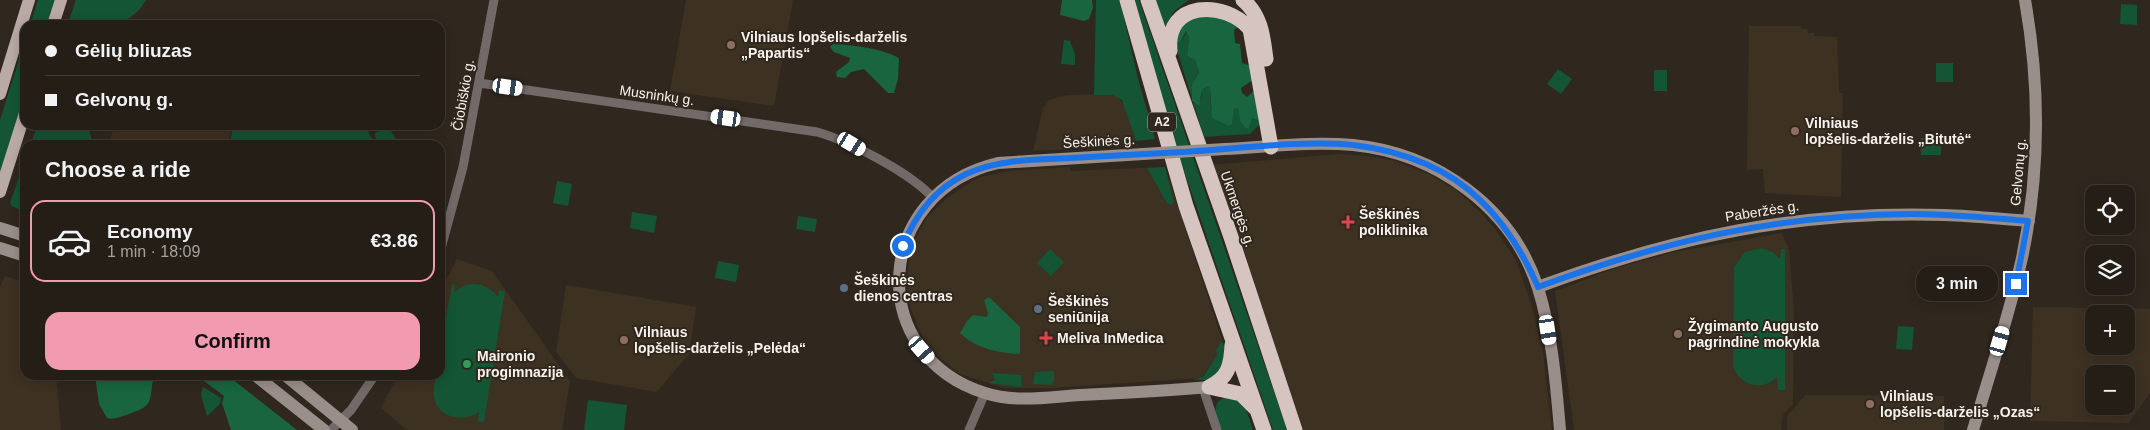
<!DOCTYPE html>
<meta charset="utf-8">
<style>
body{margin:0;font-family:Arial,sans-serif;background:#2c271f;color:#f1f3f6;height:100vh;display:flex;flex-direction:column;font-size:19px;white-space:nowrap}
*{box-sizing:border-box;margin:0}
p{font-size:16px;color:#a3a2a1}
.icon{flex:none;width:28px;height:28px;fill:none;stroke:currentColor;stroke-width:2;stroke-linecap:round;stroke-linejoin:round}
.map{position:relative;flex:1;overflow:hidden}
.drawer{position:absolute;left:20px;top:140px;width:425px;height:240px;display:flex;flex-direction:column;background:#241e16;border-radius:15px;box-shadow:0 2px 12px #0003,0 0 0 1px #413c35}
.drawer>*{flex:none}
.top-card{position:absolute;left:20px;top:20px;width:425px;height:110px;border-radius:15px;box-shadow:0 2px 12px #0003,0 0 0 1px #413c35;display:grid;align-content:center;height:110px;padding:0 25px;background:#241e16}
.buttons{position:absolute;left:2085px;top:185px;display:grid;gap:10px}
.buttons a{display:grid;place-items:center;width:50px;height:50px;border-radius:10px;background:#241e16;box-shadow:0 2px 12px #0003,0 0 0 1px #413c35;font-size:25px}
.end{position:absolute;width:22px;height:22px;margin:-11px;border:6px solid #1a73e8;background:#fff;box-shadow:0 0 0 2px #fff}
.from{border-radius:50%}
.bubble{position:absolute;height:35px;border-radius:15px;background:#241e16;box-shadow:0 2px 12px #0003,0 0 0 1px #413c35;font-size:16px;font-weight:800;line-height:35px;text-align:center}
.car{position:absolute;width:15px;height:30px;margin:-15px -8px;border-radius:6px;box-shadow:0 0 4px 1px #0007;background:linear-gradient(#fff 24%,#345 0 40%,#fff 0 76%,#345 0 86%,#fff 0)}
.top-card b{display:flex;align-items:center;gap:18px;height:48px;font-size:19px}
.top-card b+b{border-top:1px solid #413c35}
.top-card i{width:12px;height:12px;background:#f1f3f6}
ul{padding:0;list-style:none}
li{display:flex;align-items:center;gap:15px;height:82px;margin:0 10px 8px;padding:0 15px;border:2px solid #413c35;border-radius:15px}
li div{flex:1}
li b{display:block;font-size:19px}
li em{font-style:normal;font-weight:800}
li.selected{border-color:#f29aaf}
li>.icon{width:45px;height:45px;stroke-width:1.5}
h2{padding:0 25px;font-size:22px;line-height:60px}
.action{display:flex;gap:10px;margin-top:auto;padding:10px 25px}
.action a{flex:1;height:58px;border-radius:15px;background:#f29aaf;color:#111;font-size:20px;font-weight:800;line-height:58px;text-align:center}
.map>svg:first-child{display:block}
</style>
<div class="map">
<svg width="2150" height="430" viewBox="0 0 2150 430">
<rect width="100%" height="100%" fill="#30281e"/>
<path fill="#3d3122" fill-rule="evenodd" d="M 686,0 L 793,0 L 774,106 L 670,91 Z
M 1749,26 L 1801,26 L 1801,29 L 1807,29 L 1808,33 L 1814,33 L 1815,36 L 1837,37 L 1839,93 L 1843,93 L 1841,197 L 1765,193 L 1763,169 L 1747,170 Z
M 1106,94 L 1117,97 L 1125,105 L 1137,145 L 1033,151 L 1043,108 L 1049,100 L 1067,95 Z
M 113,125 L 232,125 L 228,145 L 110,145 Z
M 1340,154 L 1369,156 L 1395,161 L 1429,174 L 1456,190 L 1482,214 L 1498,233 L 1516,260 L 1532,306 L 1543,353 L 1552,430 L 1303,430 L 1235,223 L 1211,165 Z
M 1070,167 L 1070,171 L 1165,167 L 1222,340 L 1216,350 L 1217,355 L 1201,378 L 1051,388 L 1004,388 L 960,374 L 932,351 L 923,338 L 910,307 L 907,278 L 911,248 L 927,217 L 947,198 L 977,178 L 1007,171 Z
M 1782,233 L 1789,250 L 1794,312 L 1793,404 L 1783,415 L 1781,430 L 1574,430 L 1555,291 L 1616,268 L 1675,252 Z
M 457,259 L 492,271 L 570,381 L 562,430 L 407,430 L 381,408 L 398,375 L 440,375 L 440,292 Z
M 5,276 L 25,283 L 25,375 L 56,375 L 61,430 L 0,430 L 0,287 Z
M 566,285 L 696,307 L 689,354 L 657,392 L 576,378 L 556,352 Z
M 2033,307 L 2150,309 L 2150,393 L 2129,423 L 2030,421 ZM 2094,314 L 2126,314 L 2126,346 L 2094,346 ZM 2094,374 L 2126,374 L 2126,406 L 2094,406 Z
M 1805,395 L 1944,396 L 1944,430 L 1787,430 L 1787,416 Z"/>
<path fill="#135535" d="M 38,0 L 55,0 L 48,25 L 30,25 Z
M 76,0 L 146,0 C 128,31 98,25 67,25 Z
M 1096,0 L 1120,0 L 1137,75 L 1155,139 L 1136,141 L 1122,100 L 1112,95 L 1094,95 Z
M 1135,0 L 1139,0 L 1287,430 L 1273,430 L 1155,86 Z
M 1155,0 L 1189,0 L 1174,11 L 1164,29 Z
M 2121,4 L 2137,5 L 2137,25 L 2120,24 Z
M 1187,31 L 1189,37 L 1187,56 L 1195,60 L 1199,73 L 1192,84 L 1201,100 L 1202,90 L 1207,86 L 1210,87 L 1211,110 L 1232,124 L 1234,109 L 1238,107 L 1240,120 L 1245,128 L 1252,118 L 1259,121 L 1260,124 L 1250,134 L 1204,137 L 1175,44 L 1182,40 Z
M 1064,40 L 1070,41 L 1075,54 L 1075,65 L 1061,64 Z
M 25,41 L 25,96 L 0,176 L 0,120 Z
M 1936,63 L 1953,63 L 1953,82 L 1936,82 Z
M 1558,69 L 1572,79 L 1561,94 L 1547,84 Z
M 1654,70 L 1667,70 L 1667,91 L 1654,91 Z
M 37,125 L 88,125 L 93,145 L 31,145 Z
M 233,125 L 364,125 L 376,145 L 230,145 Z
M 388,126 L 397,141 L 391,145 L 380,145 L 374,134 Z
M 1921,138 L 1941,138 L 1941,155 L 1921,155 Z
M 25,160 L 25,212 L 12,206 L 10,203 Z
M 1165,167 L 1174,202 L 1171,205 L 1167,203 L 1147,168 Z
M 557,181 L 572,184 L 568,206 L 553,203 Z
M 632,212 L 657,216 L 654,233 L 630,228 Z
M 798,216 L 817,219 L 815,232 L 796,229 Z
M 1761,248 L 1773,252 L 1780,259 L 1781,249 L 1785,249 L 1785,390 L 1778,390 L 1777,377 C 1762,392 1740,386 1733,366 L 1734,267 L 1745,252 Z
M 1050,249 L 1064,262 L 1051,276 L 1037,263 Z
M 718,261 L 739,265 L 736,282 L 715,278 Z
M 452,284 L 455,285 L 454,293 C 467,279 487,282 498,297 L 499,290 L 505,291 L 484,422 L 478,421 L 479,412 C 463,423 436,418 434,395 C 433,388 435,381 436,375 L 440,375 L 440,352 Z
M 1898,326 L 1914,327 L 1912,350 L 1896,349 Z
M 1222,340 L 1226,353 L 1226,370 L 1207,380 L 1193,380 L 1203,377 L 1217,355 L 1216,350 Z
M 1054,371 L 1054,382 L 1051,385 L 1033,384 L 1035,372 Z
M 992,373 L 1021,375 L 1022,387 L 989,383 L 995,380 Z
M 203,387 L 221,398 L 220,404 L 207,416 L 201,395 Z
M 1233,396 L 1244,403 L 1253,430 L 1221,430 C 1215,413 1209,399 1233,396 Z
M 588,400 L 627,405 L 624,430 L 584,430 Z"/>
<path fill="#18653f" d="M 1062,0 L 1092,0 L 1093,8 L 1089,19 L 1084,21 L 1060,15 Z
M 1216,4 L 1238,27 L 1234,30 L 1235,43 L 1240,44 L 1242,63 L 1254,67 L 1253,80 L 1241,88 L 1242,93 L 1247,97 L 1255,90 L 1260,121 L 1252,118 L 1249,128 L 1245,128 L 1240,121 L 1238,108 L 1234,109 L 1232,124 L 1229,126 L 1212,118 L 1210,88 L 1207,86 L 1202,90 L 1199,106 L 1192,101 L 1192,84 L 1199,73 L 1195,60 L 1187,56 L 1189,37 L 1186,31 L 1180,42 L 1177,42 L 1176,26 Z
M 833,44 C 853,45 881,48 899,58 L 898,79 L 894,93 L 888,93 L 864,69 L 851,72 L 845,78 L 837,77 L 836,72 L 849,62 L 850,58 L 834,52 L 830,47 Z
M 989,297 L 1020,327 L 1020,354 C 999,353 976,349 960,333 L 967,321 L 973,315 L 987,317 L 988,313 L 984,300 Z
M 95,375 L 154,375 C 148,403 156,405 126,415 C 119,417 114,420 107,418 L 99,404 Z
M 196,375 L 227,375 L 297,430 L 231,430 L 222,403 L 224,396 Z"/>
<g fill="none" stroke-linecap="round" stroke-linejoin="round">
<path stroke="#716a68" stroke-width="9" d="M 479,83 L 817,132 C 849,141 911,173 933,198
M 440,252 L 463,167 L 494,0
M 1203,388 L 1217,430
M 331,430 L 351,410 L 375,375
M 969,430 L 985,393"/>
<path stroke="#9a8e8b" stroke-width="12" d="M 1225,149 C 1267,147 1311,141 1353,145 C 1436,153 1512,207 1538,288 C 1552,333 1556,383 1560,430
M 1143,154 L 998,163 C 873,192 864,355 985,393 C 1015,403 1049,397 1080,395 C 1123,393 1166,391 1209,387
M 0,228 L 25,236
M 0,248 L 25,256
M 1538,287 C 1674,237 1799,210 1945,215 C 1973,216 2001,219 2029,221
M 255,375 L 324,430
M 285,375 L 352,430
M 1973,430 C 1990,373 2009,316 2022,258 C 2040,173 2040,85 2025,0"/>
<path stroke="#b9aaa6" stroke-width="12" d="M 53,25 L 61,0
M 0,94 L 29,0
M 0,192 L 25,113"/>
<path stroke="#d5c4bf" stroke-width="15" d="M 1127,0 L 1186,206 L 1264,430
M 1148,0 L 1231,237 L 1295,430
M 1243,0 C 1261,15 1263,36 1266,59
M 1170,51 C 1165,0 1225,0 1250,29 L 1271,147
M 1209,387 C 1228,378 1231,366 1232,345
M 1209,387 L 1241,394 L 1255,408"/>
<path stroke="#9a8e8b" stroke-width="12" d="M 1143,154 L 1225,149"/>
</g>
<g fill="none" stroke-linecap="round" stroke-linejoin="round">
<path stroke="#1a73e8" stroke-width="6" d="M 903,246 C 915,215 935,189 966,174 C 998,159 1035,160 1070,158 C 1107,156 1145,154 1183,152 C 1236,149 1301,140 1353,145 C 1378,148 1403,154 1426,164 C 1480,187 1515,234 1538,287 C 1663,241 1776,215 1911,214 C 1951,214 1989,218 2028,221 L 2016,284"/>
</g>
<g fill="#8d6e63" stroke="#30281e" stroke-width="2">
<circle cx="731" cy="45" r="5"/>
<circle cx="1795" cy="131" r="5"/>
<circle cx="1678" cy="334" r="5"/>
<circle cx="624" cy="340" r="5"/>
<circle cx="1870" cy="404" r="5"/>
</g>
<g fill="#e0444e" stroke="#30281e" stroke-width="2">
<path d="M1345.5 214.5h5v5h5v5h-5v5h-5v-5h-5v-5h5z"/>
<path d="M1043.5 330.5h5v5h5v5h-5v5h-5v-5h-5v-5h5z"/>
</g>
<g fill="#5c6f8a" stroke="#30281e" stroke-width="2">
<circle cx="844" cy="288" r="5"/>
<circle cx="1038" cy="309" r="5"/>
</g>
<circle fill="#2e9e5b" stroke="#30281e" stroke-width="2" cx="467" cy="364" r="5"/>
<g text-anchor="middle" stroke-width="4" stroke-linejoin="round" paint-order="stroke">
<rect fill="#30281e" stroke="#bbb5ae" stroke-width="1" x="1148" y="112.5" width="28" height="19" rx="4"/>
<g font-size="12" font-weight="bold" fill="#f7f2eb">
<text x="1162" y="126">A2</text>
</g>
<g font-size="14" font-weight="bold" fill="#f7f2eb" stroke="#30281e" text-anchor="start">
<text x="741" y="42">Vilniaus lopšelis-darželis<tspan x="741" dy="16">„Papartis“</tspan></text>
<text x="1805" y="128">Vilniaus<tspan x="1805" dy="16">lopšelis-darželis „Bitutė“</tspan></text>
<text x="1359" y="219">Šeškinės<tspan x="1359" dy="16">poliklinika</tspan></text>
<text x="854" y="285">Šeškinės<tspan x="854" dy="16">dienos centras</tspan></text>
<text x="1048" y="306">Šeškinės<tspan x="1048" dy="16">seniūnija</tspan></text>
<text x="1688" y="331">Žygimanto Augusto<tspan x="1688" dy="16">pagrindinė mokykla</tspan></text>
<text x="634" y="337">Vilniaus<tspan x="634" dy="16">lopšelis-darželis „Pelėda“</tspan></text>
<text x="1057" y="343">Meliva InMedica</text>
<text x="477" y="361">Maironio<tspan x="477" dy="16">progimnazija</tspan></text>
<text x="1880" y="401">Vilniaus<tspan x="1880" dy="16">lopšelis-darželis „Ozas“</tspan></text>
</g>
<g font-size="14" fill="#f7f2eb" stroke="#30281e">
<text transform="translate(463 95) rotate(-80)" y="5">Čiobiškio g.</text>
<text transform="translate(657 95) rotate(8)" y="5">Musninkų g.</text>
<text transform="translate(1099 141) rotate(-3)" y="5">Šeškinės g.</text>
<text transform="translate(2018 172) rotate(-85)" y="5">Gelvonų g.</text>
<text transform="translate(1238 209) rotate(71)" y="5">Ukmergės g.</text>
<text transform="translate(1762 211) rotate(-9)" y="5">Paberžės g.</text>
</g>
</g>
</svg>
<div class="buttons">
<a><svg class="icon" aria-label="locate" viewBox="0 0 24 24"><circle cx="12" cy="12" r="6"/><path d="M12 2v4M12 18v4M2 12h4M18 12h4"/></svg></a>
<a><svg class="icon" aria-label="layers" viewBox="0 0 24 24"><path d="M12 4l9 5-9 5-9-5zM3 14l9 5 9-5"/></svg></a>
<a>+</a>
<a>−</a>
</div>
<i class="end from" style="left:903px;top:246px"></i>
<i class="end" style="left:2016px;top:284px"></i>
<div class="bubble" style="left:1916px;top:266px;width:82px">3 min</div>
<i class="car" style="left:508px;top:87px;rotate:98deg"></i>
<i class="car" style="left:726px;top:118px;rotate:278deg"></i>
<i class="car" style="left:852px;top:144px;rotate:121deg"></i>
<i class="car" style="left:1548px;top:330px;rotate:171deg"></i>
<i class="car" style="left:2000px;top:341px;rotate:16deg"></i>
<i class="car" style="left:922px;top:350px;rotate:139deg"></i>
<div class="top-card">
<b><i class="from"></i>Gėlių bliuzas</b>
<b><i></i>Gelvonų g.</b>
</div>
<section class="drawer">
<h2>Choose a ride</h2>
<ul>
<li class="selected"><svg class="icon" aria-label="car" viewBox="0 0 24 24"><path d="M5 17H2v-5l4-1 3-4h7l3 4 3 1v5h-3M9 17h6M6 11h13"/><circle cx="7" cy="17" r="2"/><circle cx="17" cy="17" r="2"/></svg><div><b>Economy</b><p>1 min · 18:09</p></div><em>€3.86</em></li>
</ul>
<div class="action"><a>Confirm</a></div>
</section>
</div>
